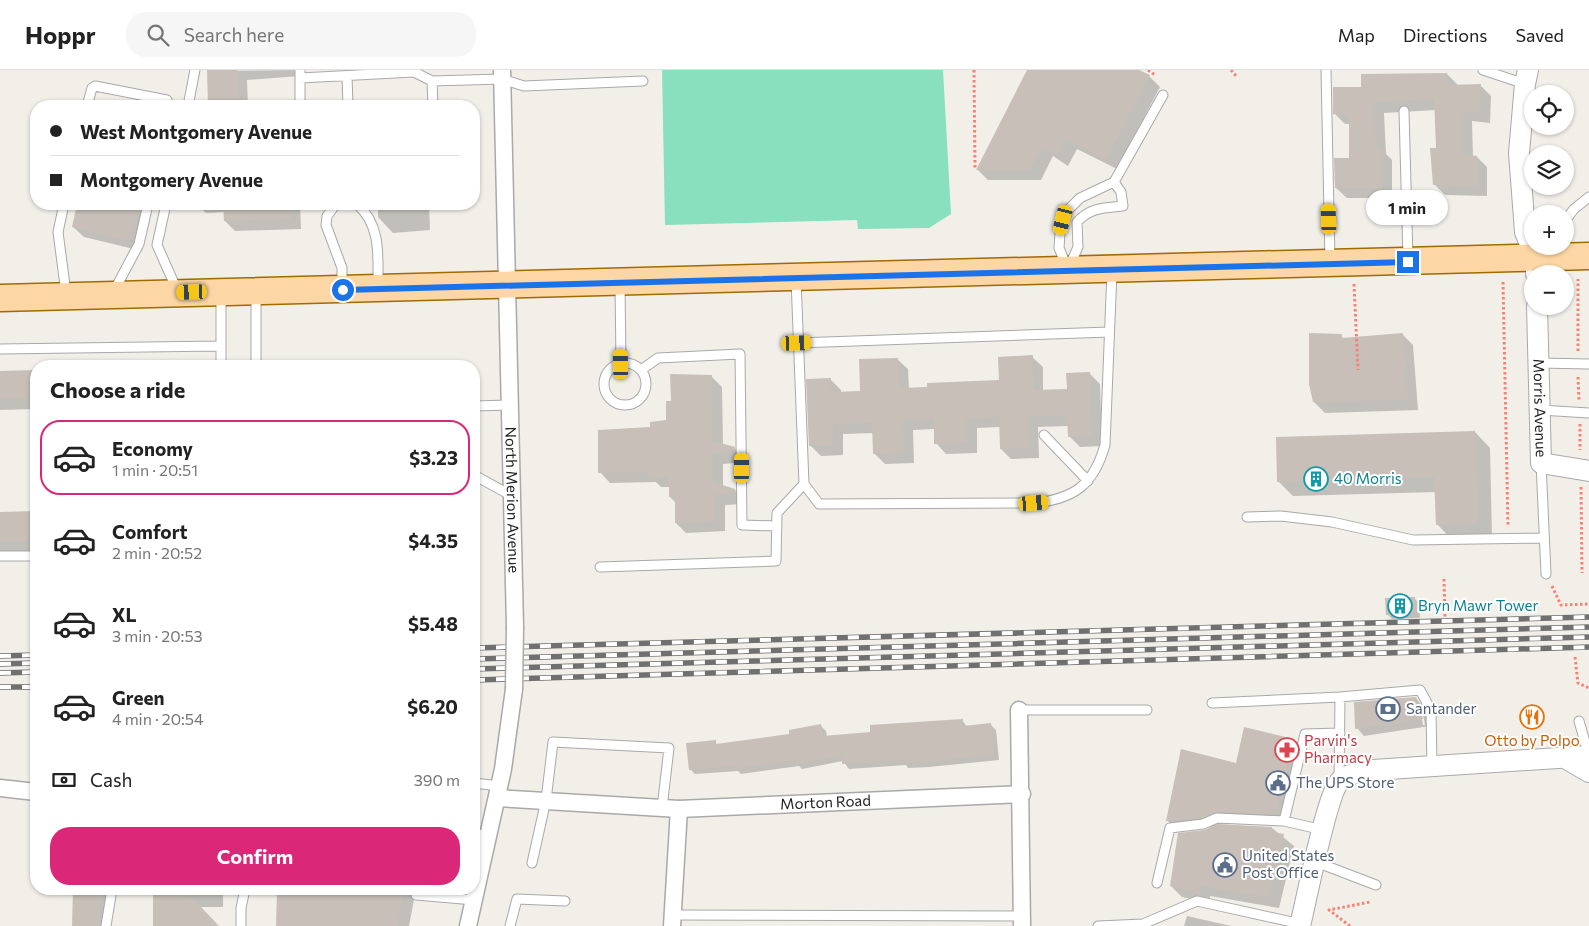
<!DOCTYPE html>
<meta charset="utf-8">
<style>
body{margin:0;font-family:Commissioner,sans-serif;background:#f6f6f6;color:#222;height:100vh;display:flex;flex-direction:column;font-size:19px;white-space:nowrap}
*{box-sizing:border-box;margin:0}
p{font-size:16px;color:#767676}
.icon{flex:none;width:28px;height:28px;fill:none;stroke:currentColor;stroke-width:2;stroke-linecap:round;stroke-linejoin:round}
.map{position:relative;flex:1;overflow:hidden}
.details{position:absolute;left:30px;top:290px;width:450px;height:535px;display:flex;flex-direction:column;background:#fff;border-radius:20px;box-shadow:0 1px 4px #0004}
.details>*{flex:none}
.banner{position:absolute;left:30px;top:30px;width:450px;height:110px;border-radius:20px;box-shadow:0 1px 4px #0004;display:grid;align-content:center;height:110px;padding:0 20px;background:#fff}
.controls{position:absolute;left:1524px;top:15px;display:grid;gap:10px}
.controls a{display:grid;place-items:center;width:50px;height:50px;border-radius:50%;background:#fff;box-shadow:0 1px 4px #0004;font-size:25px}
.end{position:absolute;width:22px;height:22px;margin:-11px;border:6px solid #1a73e8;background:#fff;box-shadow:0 0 0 2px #fff}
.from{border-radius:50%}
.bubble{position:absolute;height:35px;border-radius:18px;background:#fff;box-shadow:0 1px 4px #0004;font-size:16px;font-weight:700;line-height:35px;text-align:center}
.car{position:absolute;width:15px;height:30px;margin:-15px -8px;border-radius:6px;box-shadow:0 0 4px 1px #0007;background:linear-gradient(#f5c518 24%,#345 0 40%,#f5c518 0 76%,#345 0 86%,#f5c518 0)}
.banner b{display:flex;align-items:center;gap:18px;height:48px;font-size:19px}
.banner b+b{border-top:1px solid #e0e0e0}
.banner i{width:12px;height:12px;background:#222}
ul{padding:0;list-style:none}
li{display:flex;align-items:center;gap:15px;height:75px;margin:0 10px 8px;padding:0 10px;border:2px solid transparent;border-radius:20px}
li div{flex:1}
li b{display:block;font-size:19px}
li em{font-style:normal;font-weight:700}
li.current{border-color:#db2777}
li>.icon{width:45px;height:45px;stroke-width:1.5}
h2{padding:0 20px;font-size:22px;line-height:60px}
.pay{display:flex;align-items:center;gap:12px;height:55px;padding:0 20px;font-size:19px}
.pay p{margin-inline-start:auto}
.cta{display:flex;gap:10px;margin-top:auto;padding:10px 20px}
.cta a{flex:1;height:58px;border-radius:20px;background:#db2777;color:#fff;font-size:20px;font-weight:700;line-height:58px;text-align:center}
header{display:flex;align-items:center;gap:30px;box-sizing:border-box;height:70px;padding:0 25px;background:#fff;border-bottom:1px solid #e0e0e0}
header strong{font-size:24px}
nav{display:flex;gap:28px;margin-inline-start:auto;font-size:18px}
.search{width:350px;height:45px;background:#f6f6f6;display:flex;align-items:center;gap:12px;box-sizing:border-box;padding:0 18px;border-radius:20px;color:#767676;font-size:19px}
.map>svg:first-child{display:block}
</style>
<header>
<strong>Hoppr</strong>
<div class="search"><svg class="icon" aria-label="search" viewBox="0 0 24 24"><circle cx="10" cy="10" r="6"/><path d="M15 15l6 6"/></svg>Search here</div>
<nav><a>Map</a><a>Directions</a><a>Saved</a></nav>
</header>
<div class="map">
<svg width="1589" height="856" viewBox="0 0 1589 856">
<rect width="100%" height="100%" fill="#f2efe9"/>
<path fill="#88e0be" d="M 662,0 L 943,0 L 951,144 L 929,158 L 858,159 L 857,150 L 665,155 Z"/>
<path fill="#0003" fill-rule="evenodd" d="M 300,0 L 300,6 L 247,10 L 248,36 L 210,36 L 208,1 Z
M 1028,0 L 1136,0 L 1149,6 L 1160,17 L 1117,99 L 1077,79 L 1068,96 L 1053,86 L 1041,110 L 988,110 L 978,100 Z
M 1447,4 L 1458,15 L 1481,16 L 1491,26 L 1490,53 L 1472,51 L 1473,87 L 1477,87 L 1487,97 L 1487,126 L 1445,125 L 1434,114 L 1438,80 L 1436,40 L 1384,43 L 1386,84 L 1392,90 L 1392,128 L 1347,128 L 1336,118 L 1350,90 L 1350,54 L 1345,54 L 1334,43 L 1363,18 Z
M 78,134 L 94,136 L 152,134 L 142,181 L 84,167 L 73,157 Z
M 197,134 L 300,134 L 301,159 L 235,161 L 225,151 L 225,142 L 206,143 Z
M 378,134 L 429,134 L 430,160 L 393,163 L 378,147 Z
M 1402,264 L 1413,275 L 1418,340 L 1325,343 L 1314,332 L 1341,266 L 1344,269 Z
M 1032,287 L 1043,297 L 1043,321 L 1068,320 L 1089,303 L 1100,314 L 1102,376 L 1080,377 L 1069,366 L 1069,356 L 1038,357 L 1039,388 L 1011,389 L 1001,379 L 1000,357 L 977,358 L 977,383 L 946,384 L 936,373 L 935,359 L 913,360 L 914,393 L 885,394 L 874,383 L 874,363 L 843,364 L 843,385 L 821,386 L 810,375 L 830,309 L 841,320 L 841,323 L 861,322 L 897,289 L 908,299 L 909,319 L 1000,312 Z
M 442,290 L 448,296 L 407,296 L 406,291 Z
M 359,292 L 363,296 L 324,296 L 323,294 Z
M 36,301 L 36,339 L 0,340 L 0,302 Z
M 711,306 L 722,317 L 723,375 L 734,378 L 745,389 L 745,392 L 723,394 L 723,416 L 735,420 L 745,430 L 745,434 L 725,435 L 725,461 L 686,463 L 676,453 L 676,433 L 670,427 L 670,417 L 661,417 L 656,412 L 610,413 L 600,402 L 651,359 L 667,351 L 673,332 Z
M 1475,362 L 1490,378 L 1492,468 L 1452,470 L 1437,454 L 1436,422 L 1293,426 L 1278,411 Z
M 36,442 L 36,481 L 0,483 L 0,443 Z
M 1414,528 L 1419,533 L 1420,548 L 1392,549 L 1387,544 Z
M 1416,628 L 1427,642 L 1430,656 L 1364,666 L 1357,658 ZM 1419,634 L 1421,634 L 1425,655 L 1423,655 Z
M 962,650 L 967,657 L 991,655 L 996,660 L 999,690 L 929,697 L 908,698 L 906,695 L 849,699 L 843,691 L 802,699 L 799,696 L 741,704 L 738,701 L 695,704 L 690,699 L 715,672 L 718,675 L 791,665 L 820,655 L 826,661 L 827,667 L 871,664 Z
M 1293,670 L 1303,680 L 1285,754 L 1228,751 L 1217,756 L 1272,758 L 1294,776 L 1279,838 L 1210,826 L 1210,833 L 1182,827 L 1171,816 L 1204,761 L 1213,757 L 1177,760 L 1167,750 L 1237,694 Z
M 75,819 L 112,819 L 110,856 L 73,856 Z
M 154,819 L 223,819 L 223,837 L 200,837 L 218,856 L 154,856 Z
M 279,819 L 416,819 L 409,856 L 278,856 Z
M 1187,846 L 1231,856 L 1184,856 Z"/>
<path fill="#c7bfb8" d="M 207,0 L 237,0 L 238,36 L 208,36 Z
M 1027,0 L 1139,0 L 1150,5 L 1106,90 L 1066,69 L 1057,86 L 1042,77 L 1030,100 L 976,100 Z
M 1447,3 L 1448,15 L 1481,14 L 1480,43 L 1462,42 L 1463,85 L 1477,86 L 1477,116 L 1433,115 L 1430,78 L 1436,78 L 1434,29 L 1374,32 L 1376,78 L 1382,78 L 1382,118 L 1335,118 L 1334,88 L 1349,88 L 1349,45 L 1333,44 L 1333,17 L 1361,17 L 1361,4 Z
M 77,134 L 139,134 L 131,171 L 72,157 Z
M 223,134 L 290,134 L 291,149 L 224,151 Z
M 1309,263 L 1342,264 L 1342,268 L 1403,263 L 1408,330 L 1313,332 L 1309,314 Z
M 1033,285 L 1034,320 L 1067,319 L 1066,303 L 1090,302 L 1092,366 L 1068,367 L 1067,345 L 1028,347 L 1029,378 L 1000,379 L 999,347 L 967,348 L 967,373 L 934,374 L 934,349 L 903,350 L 904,382 L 873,384 L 872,353 L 833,354 L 833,375 L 809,376 L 806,309 L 831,308 L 831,322 L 860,321 L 859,289 L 898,288 L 899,318 L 927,317 L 927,313 L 999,310 L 998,287 Z
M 36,300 L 36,329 L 0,329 L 0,301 Z
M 670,304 L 712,305 L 713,371 L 735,377 L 735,382 L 713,384 L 713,412 L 735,419 L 735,423 L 715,425 L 715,451 L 675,453 L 675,426 L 669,427 L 669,407 L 649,407 L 649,402 L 598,403 L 598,360 L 650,357 L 650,352 L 666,350 L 666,331 L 671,331 Z
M 1475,361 L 1478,453 L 1436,455 L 1434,407 L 1277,412 L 1276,367 Z
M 36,441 L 36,471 L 0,472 L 0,442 Z
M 1415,527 L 1416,543 L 1386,545 L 1385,528 Z
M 1416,627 L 1423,649 L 1355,659 L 1354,632 Z
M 963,649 L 963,656 L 991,653 L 994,685 L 923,692 L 902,693 L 902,690 L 842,694 L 842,686 L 796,695 L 795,691 L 734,699 L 734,696 L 689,700 L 686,673 L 716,670 L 716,674 L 789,664 L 789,660 L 821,654 L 823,666 L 870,662 L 870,655 Z
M 1244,657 L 1294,669 L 1275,744 L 1217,742 L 1201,748 L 1166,751 L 1181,679 L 1236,693 Z
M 1218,754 L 1272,757 L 1271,762 L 1284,764 L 1269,828 L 1200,816 L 1200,824 L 1170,816 L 1178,763 L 1204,760 Z
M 73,819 L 102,819 L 100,856 L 72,856 Z
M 153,819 L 184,819 L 219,856 L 153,856 Z
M 277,819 L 404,819 L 397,856 L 276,856 Z"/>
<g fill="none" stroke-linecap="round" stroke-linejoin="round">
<g stroke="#a9a9a9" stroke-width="11">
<path id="service" d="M 1326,0 L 1330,191
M 1483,0 L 1525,14
M 347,6 L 348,36
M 300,8 L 414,2 L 432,11 L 433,36
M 432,11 L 502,9 L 524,16 L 643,11
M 87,36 L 92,18 L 95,16 L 167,30 L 169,36
M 188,36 L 195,0
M 300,36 L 300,0
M 1404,41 L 1408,189
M 64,134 L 58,162 L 66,223
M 166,134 L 157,175 L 177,220
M 336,134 L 327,146 L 326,155 L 342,198 L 342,218
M 357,134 C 381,155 378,185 378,215
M 1565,151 L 1574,139 L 1589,127
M 1067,197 L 1059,178 L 1060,163 L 1068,140 L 1080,128 L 1114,112 L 1163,25
M 1069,197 L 1078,177 L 1077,152 C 1091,137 1104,138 1123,136 L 1121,122 L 1114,112
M 796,209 L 804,414 L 819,434 L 1034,433 C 1075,429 1094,414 1105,375 L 1112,201
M 620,214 L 621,294
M 114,221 L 139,174 L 148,134
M 256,224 L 256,296
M 797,273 L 1109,262
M 0,279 L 220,276
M604 314a21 21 0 1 1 42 0a21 21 0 1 1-42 0Z
M 1539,293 L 1589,294
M 221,296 L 221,224
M 641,300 L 658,288 L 740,284 L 742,455 L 777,456
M 474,336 L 510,335
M 1540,340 L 1589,343
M 1044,365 L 1088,411
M 1541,393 L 1546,504
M 474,405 L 512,426
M 1247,447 L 1281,446 L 1332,452 L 1413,470 L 1544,468
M 0,486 L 36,486
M 600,497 L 776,491 L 777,443 L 804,414
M 1212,633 L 1340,627 L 1420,620 L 1431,640 L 1432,696
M 1019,640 L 1147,640
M 1579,651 L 1589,686
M 1339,710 L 1340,627
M 474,713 L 499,716
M 1284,751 L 1323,760
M 474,764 L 488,765
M 1316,792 L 1376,815
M 532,793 L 546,730 L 553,672 L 669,678 L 662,738
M 1157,813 L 1170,758 L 1203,754 L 1217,748 L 1284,751 L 1305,664 L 1340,663
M 416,825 L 474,830
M 673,845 L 1023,846
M 106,856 L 112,819
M 241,856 L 241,838 L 245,819
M 510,856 L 517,829 L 565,831
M 1098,856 L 1143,854 L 1197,831 L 1301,854"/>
</g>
<g stroke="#a9a9a9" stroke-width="19">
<g id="minor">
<path id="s1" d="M 502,0 L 515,557"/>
<path d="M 1019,640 L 1022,856"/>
<path d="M 0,718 L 36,722"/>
<path id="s2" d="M 497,728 L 679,739 L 1022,724"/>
<path d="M 468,856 L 503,699 L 514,619"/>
<path d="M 672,856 L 679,739"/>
</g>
</g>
<g stroke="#a9a9a9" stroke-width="22">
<g id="tertiary">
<path d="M 1528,0 L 1525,14 L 1519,83 L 1525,162 L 1536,189 L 1536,204"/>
<path id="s3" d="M 1537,236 L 1541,393 L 1589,401"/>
<path d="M 1565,688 L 1589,702"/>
<path d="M 1300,856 C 1306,832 1327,723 1340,711 C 1349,703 1361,702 1373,700 L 1589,686"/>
</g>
</g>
<g stroke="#a06b00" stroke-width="29">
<path id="primary" d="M 0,228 L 1589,186"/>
</g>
<path stroke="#fa8072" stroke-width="3" stroke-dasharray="2.5 2.5" stroke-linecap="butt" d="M 974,0 L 975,98
M 1148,0 L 1155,5
M 1231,0 L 1237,7
M 1503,212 L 1508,457
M 1354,214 L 1358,300
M 1578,281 L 1578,209
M 1578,307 L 1579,330
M 1580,354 L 1580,380
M 1581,417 L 1582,503
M 1444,509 L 1445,547
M 1552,516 L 1561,535 L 1589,534
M 1575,587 L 1578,613 L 1589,618
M 1350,856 L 1329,840 L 1370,832"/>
<use href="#service" stroke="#fff" stroke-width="9"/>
<use href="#minor" stroke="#fff" stroke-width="16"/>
<use href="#tertiary" stroke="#fff" stroke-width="20"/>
<use href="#primary" stroke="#fcd6a4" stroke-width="26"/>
<g stroke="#707070" stroke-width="5.5">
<path id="rail" d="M 474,578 L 1589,547
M 0,586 L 36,585
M 474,589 L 1589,557
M 0,594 L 36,593
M 474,599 L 1589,567
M 0,603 L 36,602
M 474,610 L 1589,577
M 0,617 L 36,617"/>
</g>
<use href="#rail" stroke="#fff" stroke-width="4" stroke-dasharray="11" stroke-linecap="butt"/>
<g stroke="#a9a9a9" stroke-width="19" stroke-linecap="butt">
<path id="minor-bridge" d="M 514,619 L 515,557"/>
</g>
<use href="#minor-bridge" stroke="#fff" stroke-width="16"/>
</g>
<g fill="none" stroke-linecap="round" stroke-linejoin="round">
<path stroke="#1a73e8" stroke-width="6" d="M 343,220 L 1408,192"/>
</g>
<defs>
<g id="building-ring" transform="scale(1.25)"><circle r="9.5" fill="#fff" stroke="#0f9aa8" stroke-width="1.5"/><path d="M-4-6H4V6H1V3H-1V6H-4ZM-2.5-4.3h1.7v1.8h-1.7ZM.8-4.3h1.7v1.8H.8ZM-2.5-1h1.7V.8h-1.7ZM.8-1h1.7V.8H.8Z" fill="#0f9aa8"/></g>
<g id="bank-ring" transform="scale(1.25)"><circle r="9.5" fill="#fff" stroke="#5c6f8a" stroke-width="1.5"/><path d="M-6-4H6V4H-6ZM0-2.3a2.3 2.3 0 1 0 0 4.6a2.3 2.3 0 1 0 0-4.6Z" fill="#5c6f8a"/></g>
<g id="restaurant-ring" transform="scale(1.25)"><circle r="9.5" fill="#fff" stroke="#e8710a" stroke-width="1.5"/><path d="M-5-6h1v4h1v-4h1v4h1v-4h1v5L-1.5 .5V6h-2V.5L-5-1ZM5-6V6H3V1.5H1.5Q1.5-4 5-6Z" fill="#e8710a"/></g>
<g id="pharmacy-ring" transform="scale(1.25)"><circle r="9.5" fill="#fff" stroke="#e0444e" stroke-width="1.5"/><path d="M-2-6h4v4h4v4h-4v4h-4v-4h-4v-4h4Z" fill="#e0444e"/></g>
<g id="civic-ring" transform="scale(1.25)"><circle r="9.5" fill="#fff" stroke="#5c6f8a" stroke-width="1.5"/><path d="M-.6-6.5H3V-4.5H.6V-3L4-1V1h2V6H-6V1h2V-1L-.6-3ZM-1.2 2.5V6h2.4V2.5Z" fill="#5c6f8a"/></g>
</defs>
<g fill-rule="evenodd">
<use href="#building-ring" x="1316" y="409"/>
<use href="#building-ring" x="1400" y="536"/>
<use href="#bank-ring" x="1388" y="639"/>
<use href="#restaurant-ring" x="1532" y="647"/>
<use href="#pharmacy-ring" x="1287" y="680"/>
<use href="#civic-ring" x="1278" y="713"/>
<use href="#civic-ring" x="1225" y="795"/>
</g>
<g text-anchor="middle" stroke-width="4" stroke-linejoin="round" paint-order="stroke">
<g font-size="15" fill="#222" stroke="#fff">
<text dy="5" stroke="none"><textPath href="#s3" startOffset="102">Morris Avenue</textPath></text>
<text dy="5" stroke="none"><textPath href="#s1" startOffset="430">North Merion Avenue</textPath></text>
<text dy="5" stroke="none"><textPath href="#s2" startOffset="329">Morton Road</textPath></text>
</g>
<g font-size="15" fill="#0d838f" stroke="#fff" text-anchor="start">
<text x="1334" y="414">40 Morris</text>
<text x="1418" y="541">Bryn Mawr Tower</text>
</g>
<g font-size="15" fill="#4e5e75" stroke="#fff" text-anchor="start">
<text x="1406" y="644">Santander</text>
<text x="1296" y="718">The UPS Store</text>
<text x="1242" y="791">United States<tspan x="1242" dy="17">Post Office</tspan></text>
</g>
<g font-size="15" fill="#be3a42" stroke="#fff" text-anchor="start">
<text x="1304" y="676">Parvin's<tspan x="1304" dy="17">Pharmacy</tspan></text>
</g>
<g font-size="15" fill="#c56008" stroke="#fff">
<text x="1532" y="676">Otto by Polpo</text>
</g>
</g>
</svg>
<div class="controls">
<a><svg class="icon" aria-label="locate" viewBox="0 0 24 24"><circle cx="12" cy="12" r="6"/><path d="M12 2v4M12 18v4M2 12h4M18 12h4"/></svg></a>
<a><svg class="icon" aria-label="layers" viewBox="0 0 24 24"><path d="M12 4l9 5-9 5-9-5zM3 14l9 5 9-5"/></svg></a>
<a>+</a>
<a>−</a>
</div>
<i class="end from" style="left:343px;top:220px"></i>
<i class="end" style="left:1408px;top:192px"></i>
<div class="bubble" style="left:1366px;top:120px;width:82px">1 min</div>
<i class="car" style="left:1329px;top:149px;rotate:358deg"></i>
<i class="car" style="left:1063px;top:150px;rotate:194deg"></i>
<i class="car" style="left:192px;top:222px;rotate:268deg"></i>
<i class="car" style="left:797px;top:273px;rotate:88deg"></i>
<i class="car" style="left:621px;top:294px;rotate:359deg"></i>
<i class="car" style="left:742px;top:398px;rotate:0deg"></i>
<i class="car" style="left:1034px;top:433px;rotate:85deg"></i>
<div class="banner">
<b><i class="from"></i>West Montgomery Avenue</b>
<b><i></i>Montgomery Avenue</b>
</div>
<section class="details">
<h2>Choose a ride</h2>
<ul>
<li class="current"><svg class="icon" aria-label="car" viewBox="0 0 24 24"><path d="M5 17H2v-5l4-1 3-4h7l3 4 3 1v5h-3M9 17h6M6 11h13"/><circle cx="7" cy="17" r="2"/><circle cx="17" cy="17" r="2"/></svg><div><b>Economy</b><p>1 min · 20:51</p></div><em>$3.23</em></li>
<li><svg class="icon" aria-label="car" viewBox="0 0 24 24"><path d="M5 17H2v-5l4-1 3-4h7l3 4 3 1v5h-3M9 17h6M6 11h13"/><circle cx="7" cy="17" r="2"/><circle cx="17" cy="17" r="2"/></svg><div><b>Comfort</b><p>2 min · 20:52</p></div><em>$4.35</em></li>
<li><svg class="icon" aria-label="car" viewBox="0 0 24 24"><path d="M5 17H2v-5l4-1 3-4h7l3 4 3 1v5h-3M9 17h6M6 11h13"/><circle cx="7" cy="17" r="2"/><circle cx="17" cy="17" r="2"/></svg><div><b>XL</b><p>3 min · 20:53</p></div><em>$5.48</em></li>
<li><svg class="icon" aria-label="car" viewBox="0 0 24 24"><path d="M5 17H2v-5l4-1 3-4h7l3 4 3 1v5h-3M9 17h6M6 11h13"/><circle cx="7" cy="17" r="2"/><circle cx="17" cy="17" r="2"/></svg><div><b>Green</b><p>4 min · 20:54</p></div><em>$6.20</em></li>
</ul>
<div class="pay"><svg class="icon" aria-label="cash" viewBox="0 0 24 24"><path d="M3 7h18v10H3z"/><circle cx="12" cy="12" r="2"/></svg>Cash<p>390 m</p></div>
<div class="cta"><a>Confirm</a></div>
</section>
</div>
